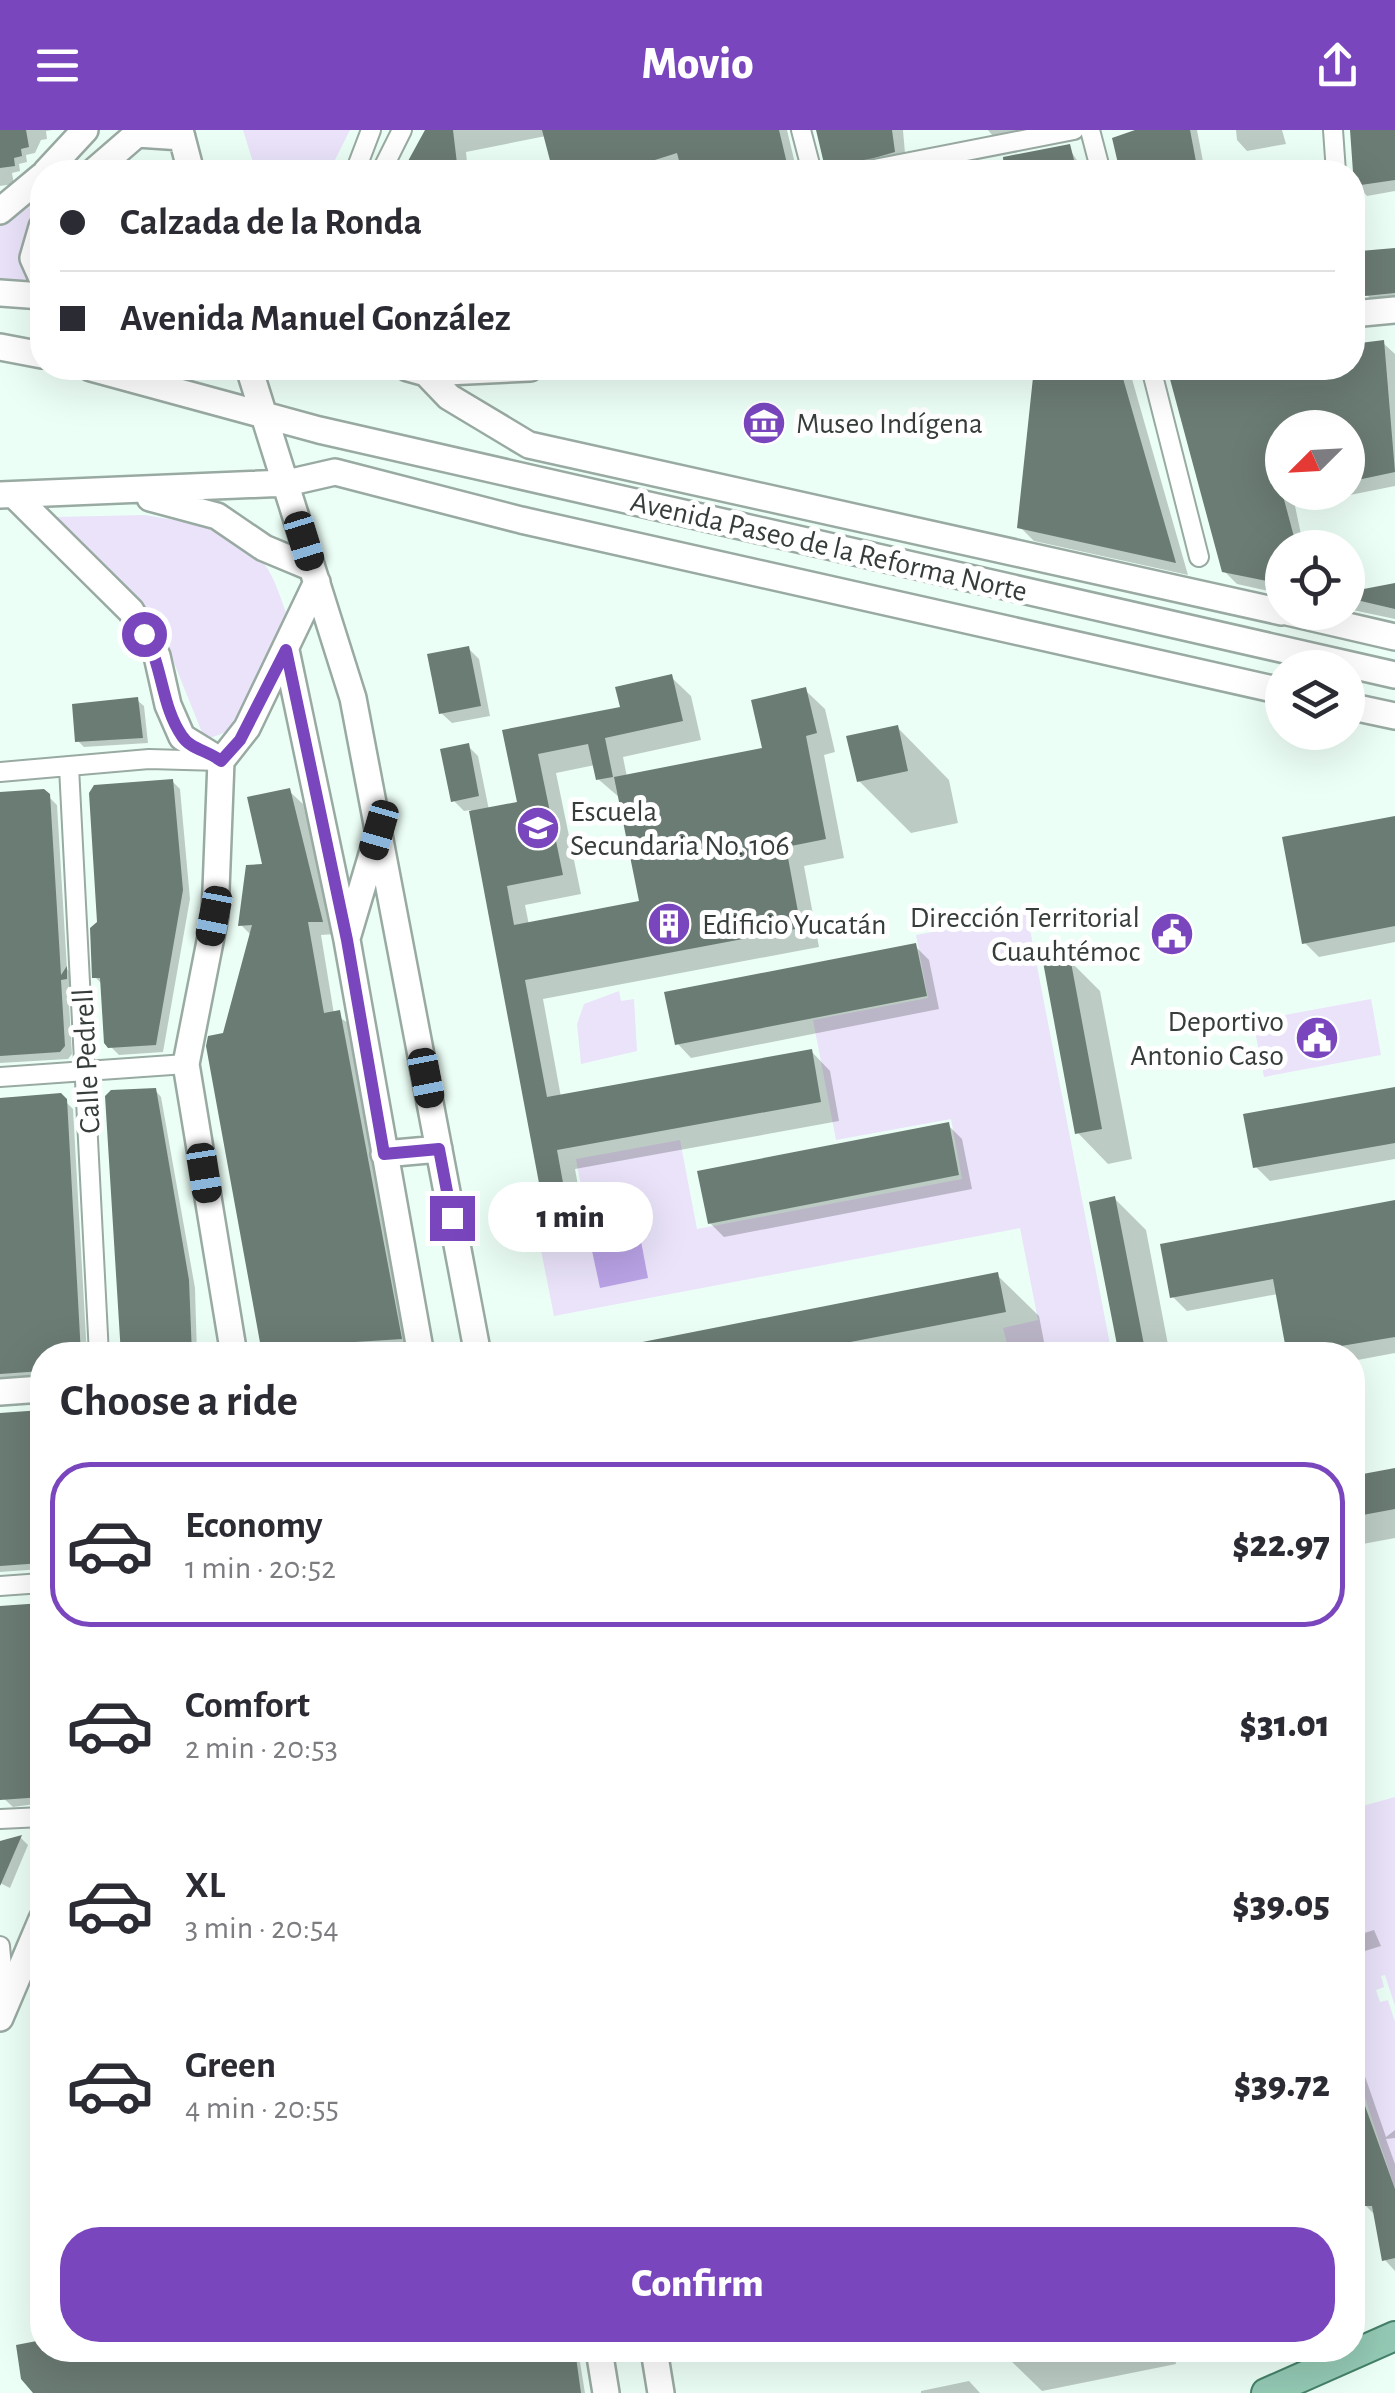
<!DOCTYPE html>
<meta charset="utf-8">
<style>
body{margin:0;font-family:"Alegreya Sans",sans-serif;background:#f2f2f3;color:#2b2b33;height:100vh;display:flex;flex-direction:column;font-size:38px;white-space:nowrap}
*{box-sizing:border-box;margin:0}
p{font-size:32px;color:#7c7c81}
.icon{flex:none;width:55px;height:55px;fill:none;stroke:currentColor;stroke-width:2;stroke-linecap:round;stroke-linejoin:round}
.map{position:relative;flex:1;overflow:hidden}
.sheet{position:absolute;left:30px;top:1212px;width:1335px;height:1020px;display:flex;flex-direction:column;background:#fff;border-radius:40px;box-shadow:0 10px 40px #0002}
.sheet>*{flex:none}
.banner{position:absolute;left:30px;top:30px;width:1335px;height:220px;border-radius:40px;box-shadow:0 10px 40px #0002;display:grid;align-content:center;height:220px;padding:0 30px;background:#fff}
.needle{width:65px;rotate:246deg}
.controls{position:absolute;left:1265px;top:280px;display:grid;gap:20px}
.controls a{display:grid;place-items:center;width:100px;height:100px;border-radius:50%;background:#fff;box-shadow:0 10px 40px #0002;font-size:50px}
.end{position:absolute;width:45px;height:45px;margin:-22px;border:12px solid #7946be;background:#fff;box-shadow:0 0 0 5px #fff}
.from{border-radius:50%}
.bubble{position:absolute;height:70px;border-radius:35px;background:#fff;box-shadow:0 10px 40px #0002;font-size:32px;font-weight:800;line-height:70px;text-align:center}
.car{position:absolute;width:30px;height:60px;margin:-30px -15px;border-radius:12px;box-shadow:0 0 8px 2px #0007;background:linear-gradient(#222 24%,#8ab4d8 0 40%,#222 0 76%,#8ab4d8 0 86%,#222 0)}
.banner b{display:flex;align-items:center;gap:35px;height:95px;font-size:38px}
.banner b+b{border-top:2px solid #e1e1e2}
.banner i{width:25px;height:25px;background:#2b2b33}
ul{padding:0;list-style:none}
li{display:flex;align-items:center;gap:30px;height:165px;margin:0 20px 15px;padding:0 10px;border:5px solid transparent;border-radius:40px}
li div{flex:1}
li b{display:block;font-size:38px}
li em{font-style:normal;font-weight:800}
li.on{border-color:#7946be}
li>.icon{width:90px;height:90px;stroke-width:1.5}
h2{padding:0 30px;font-size:45px;line-height:120px}
.action{display:flex;gap:20px;margin-top:auto;padding:20px 30px}
.action a{flex:1;height:115px;border-radius:40px;background:#7946be;color:#fff;font-size:40px;font-weight:800;line-height:115px;text-align:center}
header{display:flex;justify-content:space-between;align-items:center;height:130px;padding:0 30px;background:#7946be;color:#fff;font-size:45px;font-weight:800}
.map>svg:first-child{display:block}
</style>
<header><svg class="icon" aria-label="menu" viewBox="0 0 24 24"><path d="M4 6h16M4 12h16M4 18h16"/></svg>Movio<svg class="icon" aria-label="share" viewBox="0 0 24 24"><path d="M12 15V3M7 8l5-5 5 5M5 13v7h14v-7"/></svg></header>
<div class="map">
<svg width="1395" height="2263" viewBox="0 0 1395 2263">
<rect width="100%" height="100%" fill="#ecfff6"/>
<path fill="#eae3fa" d="M 243,0 L 350,0 L 329,42 L 256,42 Z
M 42,60 L 42,88 L 24,111 L 25,128 L 39,155 L 0,150 L 0,95 Z
M 145,385 C 187,392 237,399 265,435 C 275,448 281,470 287,485 L 229,601 L 205,610 L 158,493 L 53,387 Z
M 1027,784 L 1112,1225 L 1010,1225 L 1003,1198 L 1038,1190 L 1020,1098 L 554,1186 L 537,1100 L 587,1090 L 576,1029 L 680,1010 L 697,1099 L 962,1049 L 951,989 L 836,1010 L 813,890 L 928,868 L 916,805 Z
M 619,861 L 621,871 L 634,869 L 637,921 L 581,934 L 577,894 L 584,874 Z
M 1371,869 L 1381,925 L 1264,947 L 1253,891 Z
M 1395,1667 L 1395,1876 L 1385,1845 L 1381,1846 L 1384,1857 L 1376,1860 L 1380,1872 L 1388,1870 L 1395,1892 L 1395,2059 L 1353,1931 L 1352,1679 Z"/>
<path fill="#baa3e6" d="M 640,1106 L 648,1148 L 600,1158 L 591,1116 Z"/>
<path fill="#0003" fill-rule="evenodd" d="M 0,0 L 52,0 L 46,1 L 47,9 L 41,10 L 35,23 L 26,25 L 27,32 L 19,34 L 20,41 L 12,43 L 14,54 L 0,56 Z
M 428,0 L 787,0 L 797,42 L 685,42 L 683,37 L 665,42 L 555,42 L 546,6 L 466,22 L 468,42 L 405,42 Z
M 818,0 L 903,0 L 906,35 L 868,42 L 828,42 Z
M 988,0 L 1076,0 L 1001,16 Z
M 1143,0 L 1197,0 L 1205,42 L 1122,42 L 1115,9 Z
M 1236,0 L 1282,0 L 1286,14 L 1247,21 L 1237,10 Z
M 1354,0 L 1395,0 L 1395,61 L 1367,66 L 1357,55 Z
M 1070,20 L 1085,42 L 1007,42 L 1006,29 Z
M 1395,120 L 1395,174 L 1378,175 L 1367,165 Z
M 1383,213 L 1395,224 L 1395,356 L 1295,376 L 1304,418 L 1282,418 L 1282,464 L 1237,454 L 1224,441 L 1170,238 L 1352,238 ZM 1282,298 L 1348,298 L 1348,362 L 1282,362 Z
M 1037,238 L 1120,238 L 1132,249 L 1188,445 L 1034,411 L 1020,397 Z
M 1395,455 L 1395,489 L 1348,479 L 1348,465 Z
M 468,518 L 479,529 L 490,586 L 452,593 L 441,583 Z
M 671,547 L 691,566 L 701,610 L 623,627 L 627,647 L 765,620 L 805,560 L 825,579 L 835,622 L 824,625 L 844,728 L 804,736 L 819,817 L 543,869 L 561,967 L 811,921 L 830,941 L 839,991 L 575,1039 L 586,1099 L 566,1103 L 547,1084 L 471,680 L 464,681 L 454,671 L 468,616 L 478,626 L 489,680 L 520,674 L 505,602 L 623,579 ZM 595,635 L 598,649 L 620,668 L 642,773 L 529,795 L 525,775 L 581,764 L 556,643 Z
M 137,570 L 144,576 L 148,613 L 84,617 L 78,611 Z
M 897,597 L 949,650 L 958,693 L 911,703 L 859,651 Z
M 172,651 L 180,659 L 190,769 L 163,922 L 119,925 L 106,912 L 103,855 L 95,847 Z
M 43,661 L 57,675 L 67,839 L 73,846 L 74,856 L 68,857 L 72,924 L 68,929 L 0,933 L 0,664 Z
M 289,661 L 303,674 L 335,804 L 321,805 L 334,884 L 353,896 L 414,1222 L 272,1225 L 264,1217 L 225,905 L 252,806 L 241,795 Z
M 1395,689 L 1395,812 L 1319,827 L 1304,812 Z
M 915,816 L 929,830 L 939,879 L 691,928 L 677,913 Z
M 1069,830 L 1100,861 L 1132,1029 L 1108,1034 L 1077,1002 Z
M 1395,959 L 1395,1029 L 1270,1051 L 1256,1037 Z
M 155,960 L 161,967 L 195,1158 L 197,1225 L 123,1225 Z
M 60,966 L 73,979 L 87,1225 L 42,1225 L 42,1248 L 0,1251 L 0,968 Z
M 948,995 L 962,1009 L 972,1059 L 724,1107 L 710,1093 Z
M 1115,1069 L 1146,1100 L 1170,1225 L 1122,1225 Z
M 1395,1073 L 1395,1223 L 1352,1231 L 1352,1225 L 1290,1225 L 1278,1164 L 1187,1181 L 1173,1167 Z
M 997,1145 L 1039,1186 L 1046,1222 L 588,1225 Z
M 42,1283 L 42,1439 L 0,1442 L 0,1286 Z
M 1395,1341 L 1395,1408 L 1352,1416 L 1352,1349 Z
M 42,1475 L 42,1673 L 13,1677 L 0,1665 L 0,1479 Z
M 21,1708 L 28,1715 L 10,1758 L 0,1753 L 0,1725 L 6,1709 Z
M 1352,1713 L 1364,1729 L 1353,1738 L 1352,1737 Z
M 1374,1800 L 1381,1816 L 1365,1821 L 1358,1805 Z
M 1352,1909 L 1386,2007 L 1395,2000 L 1395,2008 L 1386,2009 L 1395,2034 L 1395,2141 L 1385,2130 L 1376,2086 L 1365,2075 L 1352,2017 Z
M 42,2213 L 42,2220 L 578,2220 L 585,2263 L 36,2263 L 18,2217 Z
M 1008,2220 L 1173,2220 L 1176,2234 L 1042,2261 L 1010,2230 Z
M 969,2251 L 980,2263 L 921,2263 L 921,2261 Z"/>
<path fill="#6b7c74" d="M 0,0 L 26,0 L 29,17 L 21,19 L 22,26 L 14,28 L 15,36 L 0,38 Z
M 425,0 L 453,0 L 458,42 L 402,42 Z
M 542,0 L 779,0 L 789,42 L 682,42 L 677,23 L 617,42 L 553,42 Z
M 816,0 L 892,0 L 895,22 L 826,42 Z
M 1135,0 L 1190,0 L 1198,42 L 1120,42 L 1112,8 Z
M 1350,0 L 1395,0 L 1395,50 L 1354,56 Z
M 1070,14 L 1077,42 L 1004,42 L 1003,27 Z
M 1395,118 L 1395,163 L 1365,166 L 1360,121 Z
M 1384,210 L 1395,342 L 1348,352 L 1348,298 L 1282,298 L 1282,362 L 1297,418 L 1282,418 L 1282,454 L 1222,442 L 1167,238 L 1352,238 L 1352,214 Z
M 1034,238 L 1120,238 L 1176,433 L 1017,398 Z
M 1395,453 L 1395,479 L 1348,468 L 1348,462 Z
M 469,516 L 481,576 L 439,584 L 427,524 Z
M 672,544 L 683,591 L 605,608 L 613,647 L 596,650 L 588,614 L 538,624 L 563,745 L 507,756 L 514,795 L 639,771 L 614,647 L 762,618 L 751,570 L 806,557 L 817,603 L 806,606 L 826,709 L 786,717 L 801,798 L 525,850 L 547,967 L 812,919 L 821,972 L 557,1020 L 568,1080 L 545,1085 L 469,681 L 517,672 L 502,600 L 620,577 L 615,557 Z
M 138,567 L 143,608 L 75,612 L 72,574 Z
M 898,595 L 908,641 L 857,652 L 846,606 Z
M 469,613 L 479,666 L 451,672 L 440,619 Z
M 173,649 L 183,760 L 156,915 L 108,918 L 104,913 L 100,848 L 92,848 L 90,798 L 97,792 L 89,663 L 94,655 Z
M 290,658 L 323,792 L 308,792 L 324,883 L 340,880 L 402,1209 L 261,1218 L 206,916 L 208,906 L 223,903 L 252,795 L 238,796 L 246,735 L 262,734 L 247,667 Z
M 44,659 L 50,664 L 61,845 L 67,836 L 67,849 L 61,850 L 65,916 L 60,922 L 0,926 L 0,662 Z
M 1395,686 L 1395,796 L 1302,814 L 1282,707 Z
M 916,813 L 927,866 L 675,915 L 664,862 Z
M 1070,827 L 1102,999 L 1075,1004 L 1043,832 Z
M 1395,957 L 1395,1013 L 1253,1038 L 1243,984 Z
M 156,958 L 189,1150 L 192,1225 L 121,1225 L 105,966 L 111,960 Z
M 61,963 L 67,969 L 81,1225 L 42,1225 L 42,1241 L 0,1244 L 0,968 Z
M 949,992 L 959,1045 L 708,1094 L 697,1041 Z
M 1115,1066 L 1146,1225 L 1119,1225 L 1089,1072 Z
M 1395,1070 L 1395,1207 L 1287,1225 L 1273,1149 L 1170,1168 L 1160,1114 Z
M 998,1142 L 1006,1182 L 783,1225 L 612,1225 L 612,1218 Z
M 42,1280 L 42,1433 L 0,1436 L 0,1283 Z
M 1395,1338 L 1395,1379 L 1352,1387 L 1352,1346 Z
M 42,1473 L 42,1667 L 0,1670 L 0,1476 Z
M 22,1705 L 0,1756 L 0,1711 Z
M 1352,1940 L 1395,2059 L 1395,2128 L 1382,2131 L 1372,2076 L 1363,2076 L 1352,2030 Z
M 42,2210 L 42,2220 L 575,2220 L 581,2263 L 33,2263 L 21,2249 L 16,2215 Z"/>
<g fill="none" stroke-linecap="round" stroke-linejoin="round">
<g stroke="#99aaa2" stroke-width="22">
<path id="street" d="M 801,0 L 812,42
M 1090,0 L 1101,42
M 1333,0 L 1336,42
M 355,42 L 371,0
M 381,42 L 402,0
M 859,42 L 1074,0
M 1151,238 L 1199,427
M 69,637 L 99,1225
M 0,642 L 149,629 L 220,631
M 0,947 L 186,934
M 0,1456 L 42,1453
M 0,1689 L 42,1687
M 0,1816 L 5,1869"/>
</g>
<g stroke="#99aaa2" stroke-width="30">
<path id="secondary" d="M 180,0 L 191,42
M 46,42 L 85,0
M 93,42 L 137,4 L 182,7
M 0,81 L 42,46
M 42,97 L 33,128 L 42,148
M 0,163 L 42,166
M 1352,184 L 1395,180
M 0,217 L 42,225
M 91,238 L 319,300 L 1395,545
M 249,238 L 353,568 L 478,1225
M 408,238 L 426,243 L 530,238
M 426,243 L 449,267 L 529,315 L 1282,482
M 0,365 L 287,353 L 335,342 L 521,390 L 1282,561
M 14,365 L 131,481 L 157,526 L 168,575 L 182,607 L 221,631
M 150,368 L 217,386 L 264,418 L 312,438
M 1287,482 L 1395,507
M 286,520 L 347,810 L 421,1225
M 1348,576 L 1395,586
M 221,631 L 215,786 L 186,934 L 234,1225
M 221,631 L 247,598 L 317,452
M 348,805 L 378,704
M 384,1024 L 439,1019
M 0,1262 L 42,1259
M 0,1888 L 42,1789
M 599,2220 L 606,2263
M 654,2220 L 661,2263"/>
</g>
<g stroke="#458269" stroke-width="32">
<path id="primary" d="M 1266,2263 L 1395,2206"/>
</g>
<use href="#street" stroke="#fff" stroke-width="18"/>
<use href="#secondary" stroke="#fff" stroke-width="25"/>
<use href="#primary" stroke="#94cab5" stroke-width="28"/>
</g>
<g fill="none" stroke-linecap="round" stroke-linejoin="round">
<path stroke="#7946be" stroke-width="12" d="M 144,504 C 163,535 161,576 182,606 C 190,619 209,621 221,631 L 240,610 L 286,520 L 347,810 L 384,1024 L 439,1019 L 452,1088"/>
</g>
<defs>
<g id="museum-disc" transform="scale(2.25)"><circle r="9.5" fill="#7946be" stroke="#fff"/><path d="M0-6L6-3V-2H-6V-3ZM-5-1h2V3h-2ZM-1-1h2V3h-2ZM3-1h2V3H3ZM-6 4H6V6H-6Z" fill="#fff"/></g>
<g id="school-disc" transform="scale(2.25)"><circle r="9.5" fill="#7946be" stroke="#fff"/><path d="M0-5L7-2L0 1L-7-2ZM-4 1L0 2.5L4 1V4Q0 6-4 4Z" fill="#fff"/></g>
<g id="building-disc" transform="scale(2.25)"><circle r="9.5" fill="#7946be" stroke="#fff"/><path d="M-4-6H4V6H1V3H-1V6H-4ZM-2.5-4.3h1.7v1.8h-1.7ZM.8-4.3h1.7v1.8H.8ZM-2.5-1h1.7V.8h-1.7ZM.8-1h1.7V.8H.8Z" fill="#fff"/></g>
<g id="civic-disc" transform="scale(2.25)"><circle r="9.5" fill="#7946be" stroke="#fff"/><path d="M-.6-6.5H3V-4.5H.6V-3L4-1V1h2V6H-6V1h2V-1L-.6-3ZM-1.2 2.5V6h2.4V2.5Z" fill="#fff"/></g>
</defs>
<g fill-rule="evenodd">
<use href="#museum-disc" x="764" y="293"/>
<use href="#school-disc" x="538" y="698"/>
<use href="#building-disc" x="669" y="794"/>
<use href="#civic-disc" x="1172" y="804"/>
<use href="#civic-disc" x="1317" y="908"/>
</g>
<g text-anchor="middle" stroke-width="10" stroke-linejoin="round" paint-order="stroke">
<g font-size="30" fill="#363d3a" stroke="#fff" text-anchor="start">
<text x="796" y="303">Museo Indígena</text>
<text x="570" y="691">Escuela<tspan x="570" dy="34">Secundaria No. 106</tspan></text>
<text x="1140" y="797" text-anchor="end">Dirección Territorial<tspan x="1140" dy="34">Cuauhtémoc</tspan></text>
<text x="702" y="804">Edificio Yucatán</text>
<text x="1284" y="901" text-anchor="end">Deportivo<tspan x="1284" dy="34">Antonio Caso</tspan></text>
</g>
<g font-size="30" fill="#363d3a" stroke="#fff">
<text transform="translate(829 416) rotate(13)" y="10">Avenida Paseo de la Reforma Norte</text>
<text transform="translate(86 931) rotate(-93)" y="10">Calle Pedrell</text>
</g>
</g>
</svg>
<div class="controls">
<a><svg class="needle" viewBox="-14 -14 28 28"><path d="M0-13l5 13h-10z" fill="#e53935"/><path d="M0 13l5-13h-10z" fill="#7c7c81"/></svg></a>
<a><svg class="icon" aria-label="locate" viewBox="0 0 24 24"><circle cx="12" cy="12" r="6"/><path d="M12 2v4M12 18v4M2 12h4M18 12h4"/></svg></a>
<a><svg class="icon" aria-label="layers" viewBox="0 0 24 24"><path d="M12 4l9 5-9 5-9-5zM3 14l9 5 9-5"/></svg></a>
</div>
<i class="end from" style="left:144px;top:504px"></i>
<i class="end" style="left:452px;top:1088px"></i>
<div class="bubble" style="left:488px;top:1052px;width:165px">1 min</div>
<i class="car" style="left:304px;top:411px;rotate:163deg"></i>
<i class="car" style="left:379px;top:700px;rotate:196deg"></i>
<i class="car" style="left:214px;top:786px;rotate:191deg"></i>
<i class="car" style="left:426px;top:948px;rotate:169deg"></i>
<i class="car" style="left:204px;top:1043px;rotate:171deg"></i>
<div class="banner">
<b><i class="from"></i>Calzada de la Ronda</b>
<b><i></i>Avenida Manuel González</b>
</div>
<section class="sheet">
<h2>Choose a ride</h2>
<ul>
<li class="on"><svg class="icon" aria-label="car" viewBox="0 0 24 24"><path d="M5 17H2v-5l4-1 3-4h7l3 4 3 1v5h-3M9 17h6M6 11h13"/><circle cx="7" cy="17" r="2"/><circle cx="17" cy="17" r="2"/></svg><div><b>Economy</b><p>1 min · 20:52</p></div><em>$22.97</em></li>
<li><svg class="icon" aria-label="car" viewBox="0 0 24 24"><path d="M5 17H2v-5l4-1 3-4h7l3 4 3 1v5h-3M9 17h6M6 11h13"/><circle cx="7" cy="17" r="2"/><circle cx="17" cy="17" r="2"/></svg><div><b>Comfort</b><p>2 min · 20:53</p></div><em>$31.01</em></li>
<li><svg class="icon" aria-label="car" viewBox="0 0 24 24"><path d="M5 17H2v-5l4-1 3-4h7l3 4 3 1v5h-3M9 17h6M6 11h13"/><circle cx="7" cy="17" r="2"/><circle cx="17" cy="17" r="2"/></svg><div><b>XL</b><p>3 min · 20:54</p></div><em>$39.05</em></li>
<li><svg class="icon" aria-label="car" viewBox="0 0 24 24"><path d="M5 17H2v-5l4-1 3-4h7l3 4 3 1v5h-3M9 17h6M6 11h13"/><circle cx="7" cy="17" r="2"/><circle cx="17" cy="17" r="2"/></svg><div><b>Green</b><p>4 min · 20:55</p></div><em>$39.72</em></li>
</ul>
<div class="action"><a>Confirm</a></div>
</section>
</div>
